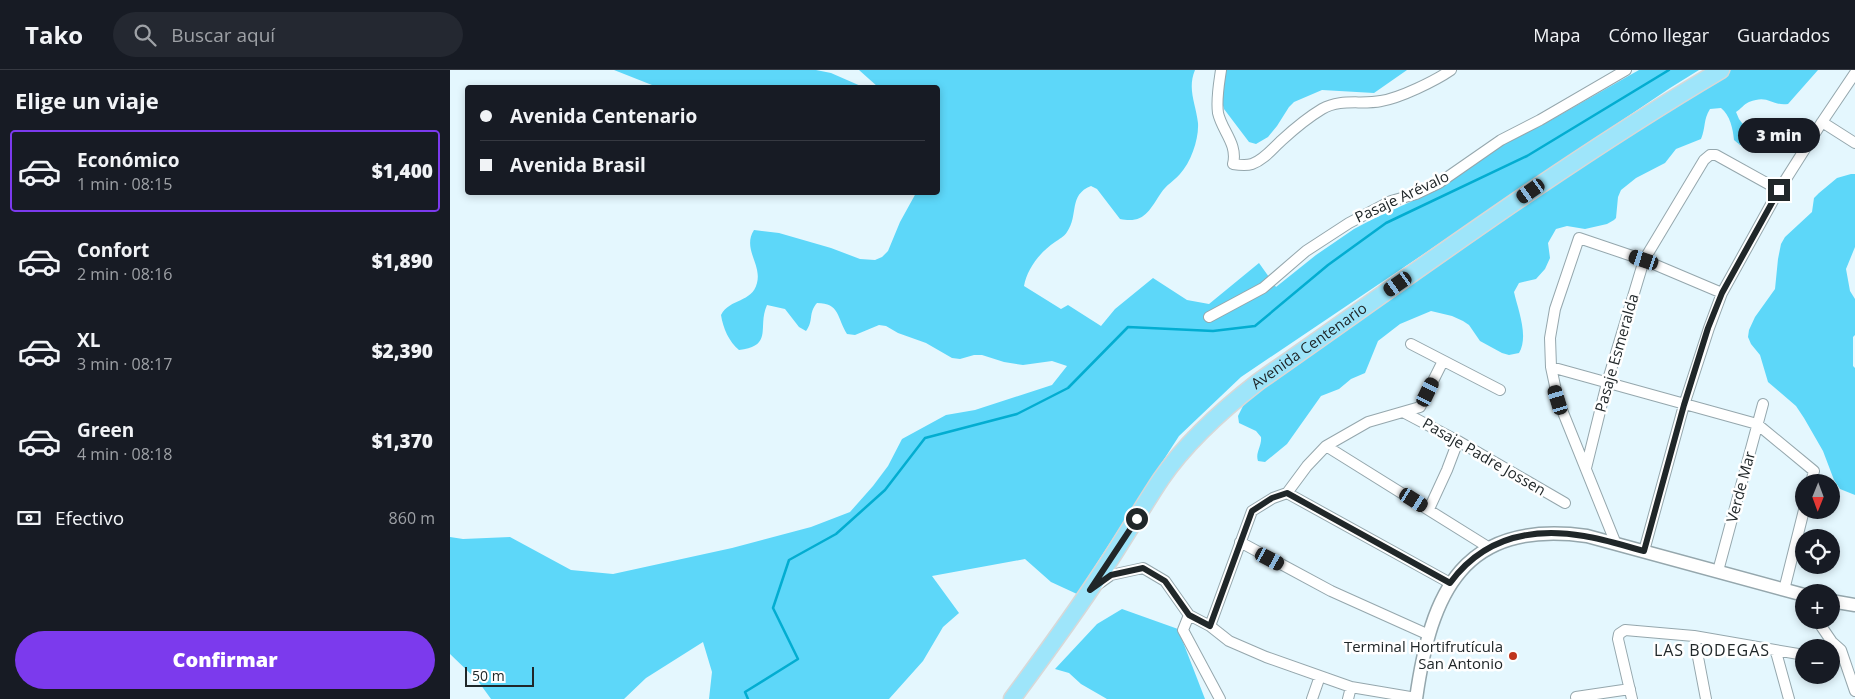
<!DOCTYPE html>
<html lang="es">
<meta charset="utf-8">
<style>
body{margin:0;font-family:"Open Sans",sans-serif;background:#242831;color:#f1f3f6;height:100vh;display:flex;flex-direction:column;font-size:19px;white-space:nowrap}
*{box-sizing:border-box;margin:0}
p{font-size:16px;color:#9ea1a6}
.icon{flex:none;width:28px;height:28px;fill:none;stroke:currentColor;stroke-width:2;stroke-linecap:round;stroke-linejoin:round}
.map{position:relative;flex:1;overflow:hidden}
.drawer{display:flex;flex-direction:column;background:#171b24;width:450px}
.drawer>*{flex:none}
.top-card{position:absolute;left:15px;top:15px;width:475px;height:110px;border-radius:5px;box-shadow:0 2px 8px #0003;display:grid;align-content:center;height:110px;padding:0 15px;background:#171b24}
.needle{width:32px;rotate:181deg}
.controls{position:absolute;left:1345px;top:404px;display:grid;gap:10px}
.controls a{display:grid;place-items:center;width:45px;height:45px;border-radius:50%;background:#171b24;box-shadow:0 2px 8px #0003;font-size:25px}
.scale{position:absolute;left:15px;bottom:12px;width:69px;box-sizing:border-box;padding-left:5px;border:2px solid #202729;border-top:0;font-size:14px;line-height:18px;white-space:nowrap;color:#202729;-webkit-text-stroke:4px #fff;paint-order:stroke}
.end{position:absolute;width:22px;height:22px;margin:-11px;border:6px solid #202729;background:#fff;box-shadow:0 0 0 2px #fff}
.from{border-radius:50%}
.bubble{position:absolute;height:35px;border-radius:18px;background:#171b24;box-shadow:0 2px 8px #0003;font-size:16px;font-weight:800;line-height:35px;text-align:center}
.car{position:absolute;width:15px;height:30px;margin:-15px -8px;border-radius:6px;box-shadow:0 0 4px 1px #0007;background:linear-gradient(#222 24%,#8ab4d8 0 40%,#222 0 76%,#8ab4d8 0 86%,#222 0)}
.top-card b{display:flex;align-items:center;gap:18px;height:48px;font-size:19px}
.top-card b+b{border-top:1px solid #363941}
.top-card i{width:12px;height:12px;background:#f1f3f6}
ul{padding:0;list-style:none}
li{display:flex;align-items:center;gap:15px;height:82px;margin:0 10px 8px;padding:0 5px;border:2px solid transparent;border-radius:5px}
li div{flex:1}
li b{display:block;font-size:19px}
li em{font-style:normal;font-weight:800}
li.current{border-color:#7c3aed}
li>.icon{width:45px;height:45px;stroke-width:1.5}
h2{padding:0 15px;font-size:22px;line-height:60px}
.pay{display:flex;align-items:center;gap:12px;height:55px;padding:0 15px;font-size:19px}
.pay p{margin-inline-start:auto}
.primary-button{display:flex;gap:10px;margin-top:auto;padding:10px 15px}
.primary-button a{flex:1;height:58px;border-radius:30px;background:#7c3aed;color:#fff;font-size:20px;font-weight:800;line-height:58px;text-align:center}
header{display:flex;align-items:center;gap:30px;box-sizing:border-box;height:70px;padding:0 25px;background:#171b24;border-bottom:1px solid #363941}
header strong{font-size:24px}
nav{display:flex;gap:28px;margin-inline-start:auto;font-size:18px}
.search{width:350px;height:45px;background:#242831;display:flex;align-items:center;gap:12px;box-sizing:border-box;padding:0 18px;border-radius:28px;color:#9ea1a6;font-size:19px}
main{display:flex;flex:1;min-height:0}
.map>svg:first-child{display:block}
</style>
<header>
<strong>Tako</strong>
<div class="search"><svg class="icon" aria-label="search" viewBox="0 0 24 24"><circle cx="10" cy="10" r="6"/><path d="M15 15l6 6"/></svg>Buscar aquí</div>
<nav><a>Mapa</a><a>Cómo llegar</a><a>Guardados</a></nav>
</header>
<main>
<section class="drawer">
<h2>Elige un viaje</h2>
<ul>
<li class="current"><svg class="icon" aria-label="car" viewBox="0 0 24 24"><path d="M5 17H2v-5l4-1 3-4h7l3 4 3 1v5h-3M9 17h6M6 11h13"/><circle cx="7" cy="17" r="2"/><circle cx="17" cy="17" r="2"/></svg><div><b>Económico</b><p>1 min · 08:15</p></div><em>$1,400</em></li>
<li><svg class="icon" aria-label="car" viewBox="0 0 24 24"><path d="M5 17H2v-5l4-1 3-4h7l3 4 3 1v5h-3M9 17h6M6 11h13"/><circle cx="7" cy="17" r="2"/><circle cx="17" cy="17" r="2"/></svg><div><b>Confort</b><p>2 min · 08:16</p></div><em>$1,890</em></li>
<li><svg class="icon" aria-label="car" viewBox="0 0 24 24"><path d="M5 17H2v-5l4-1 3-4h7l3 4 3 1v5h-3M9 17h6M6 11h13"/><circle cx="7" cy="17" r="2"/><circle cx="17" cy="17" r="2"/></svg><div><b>XL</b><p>3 min · 08:17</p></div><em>$2,390</em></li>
<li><svg class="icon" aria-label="car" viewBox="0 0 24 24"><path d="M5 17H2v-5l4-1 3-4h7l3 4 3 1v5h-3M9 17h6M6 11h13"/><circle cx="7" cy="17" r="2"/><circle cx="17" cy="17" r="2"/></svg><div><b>Green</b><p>4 min · 08:18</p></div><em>$1,370</em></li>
</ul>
<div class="pay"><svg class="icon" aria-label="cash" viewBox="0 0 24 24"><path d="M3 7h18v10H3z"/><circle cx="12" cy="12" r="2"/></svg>Efectivo<p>860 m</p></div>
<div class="primary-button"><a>Confirmar</a></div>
</section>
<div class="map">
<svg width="1405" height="629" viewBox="0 0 1405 629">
<rect width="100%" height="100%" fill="#e4f7fe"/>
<path fill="#5dd7f9" d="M 164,0 L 366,0 L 381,3 L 413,17 L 207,17 Z
M 409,0 L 745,0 C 737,19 746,34 748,53 C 749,69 741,92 730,104 C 724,111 716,115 711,123 C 699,141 694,154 670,149 L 647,119 L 641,116 C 618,125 629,145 617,162 C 614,167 609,169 605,172 C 590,182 577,199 574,216 L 611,239 L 618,235 L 651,256 L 665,239 L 703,208 L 737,230 L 759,234 L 809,193 L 826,217 L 866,185 L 904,159 L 923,149 L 984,121 L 1050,76 L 1094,54 L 1189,0 L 1249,0 L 1220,18 L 791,307 L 729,366 L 627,524 L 601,512 L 575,489 L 482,506 L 509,543 L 493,557 L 473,591 L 439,629 L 259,629 L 262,602 L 253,572 L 196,608 L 174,629 L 41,629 L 28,611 L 0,584 L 0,467 L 13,469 L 60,467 L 121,500 L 163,504 L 282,478 L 361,457 L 400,442 L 423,416 L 438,396 L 452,369 L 496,345 L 525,340 L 602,315 L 617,296 L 602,291 L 573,295 L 554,292 L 532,285 L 524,285 L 510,289 L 502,288 L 476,273 L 448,263 L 436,256 L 429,255 L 405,265 L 397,264 C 387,248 390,233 367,233 C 358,243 364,251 356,261 L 349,257 L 335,239 L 317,235 C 307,257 324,276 289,280 C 279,272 273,258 271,245 C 280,228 302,233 307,213 C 312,194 292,179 304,160 L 329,163 L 381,178 L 410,189 L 425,190 L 432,187 L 438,181 L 450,152 L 466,123 L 488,122 L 488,18 L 428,17 Z
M 773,0 L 957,0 L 924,23 L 872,20 L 844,32 L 839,37 L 827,56 L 818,67 L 806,74 L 799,72 L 774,39 L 772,32 Z
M 1281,0 L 1368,0 L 1338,34 C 1320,36 1319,24 1299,32 C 1294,34 1291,39 1286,42 L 1289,49 L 1298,61 L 1298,69 L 1290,75 L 1284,70 C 1283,59 1280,45 1271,38 L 1260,39 C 1253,50 1256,57 1251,69 L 1226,79 L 1215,93 L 1186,108 L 1171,120 L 1168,127 L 1166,148 L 1164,150 L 1157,154 L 1135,159 L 1117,156 L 1106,159 L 1098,173 L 1100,188 L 1095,199 L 1086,209 L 1069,213 L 1064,222 C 1068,240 1079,266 1069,283 L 1059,285 L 1052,283 L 1030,271 L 1019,255 L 1013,251 L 1002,246 L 981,241 L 950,254 L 928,271 L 915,303 L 901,309 L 889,319 L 871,326 L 837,374 L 815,392 L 808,391 C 805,383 812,376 811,367 L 806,361 L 789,353 L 788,346 L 796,330 L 815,315 L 1097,118 Z
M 1401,104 L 1405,104 L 1405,177 L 1396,199 L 1400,221 L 1405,229 L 1405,265 L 1403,267 L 1403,296 L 1405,298 L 1405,425 L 1390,419 L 1384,410 L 1373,381 L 1354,348 L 1346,336 L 1318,312 L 1310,285 L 1301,274 L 1298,267 L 1299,260 L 1305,247 L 1325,219 L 1328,189 L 1331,174 L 1335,167 L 1362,142 L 1364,128 L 1369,123 L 1387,108 Z
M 672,539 L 728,559 L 755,629 L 657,629 L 631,614 L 619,603 L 605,599 L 647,554 Z"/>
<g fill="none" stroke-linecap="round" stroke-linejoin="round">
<path stroke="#02add1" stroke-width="2.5" d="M 298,629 L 295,622 L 348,589 L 323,538 L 339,490 L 386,464 L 435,420 L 475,368 L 567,344 L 618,318 L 678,257 L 763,261 L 805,256 L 878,195 L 936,153 L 1077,86 L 1219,0"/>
<g stroke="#95a7ad" stroke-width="12">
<path id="minor" d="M 771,0 C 769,14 766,29 768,43 C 772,61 788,74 783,94 C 789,95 796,96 802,94 C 814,90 823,78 832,70 C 844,59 857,48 872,39 C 891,28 911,35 931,31 C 950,28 985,11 1001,0
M 1372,52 L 1405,73
M 759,247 L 813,218 L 856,181 L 899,153 L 941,131 L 966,124 L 989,113 L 1051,70 L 1090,50 L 1176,0
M 961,274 L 1050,320
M 1101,297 L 1307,354 L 1364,401 L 1361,412
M 953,342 L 1008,371 L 1115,433
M 876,376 L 1038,477
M 1136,398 L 1157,313 L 1194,190 L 1254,90 L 1260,85 L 1266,85 L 1329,120
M 837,423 L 1000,513
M 979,439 L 997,400 L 1008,371
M 790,472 L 881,521 L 979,565
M 1166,474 L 1108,330 L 1101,297 L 1100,268 L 1105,239 L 1129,168 L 1194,190 L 1272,223
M 1194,481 L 1234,335 L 1259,258 L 1272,223 L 1329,120 L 1372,52 L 1405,3
M 1268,501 L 1313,334
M 647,515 L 661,505 L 693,498 L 715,511 L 739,545 L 760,556 L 779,571 L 816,587 L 901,617 L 966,628
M 1334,520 L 1354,440
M 739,545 L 733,560 L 770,629
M 1367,550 L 1382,572 L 1391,580 L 1405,621
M 760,556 L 802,441 L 823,428 L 837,423 L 857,396 L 876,376 L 918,352 L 970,337 L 993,291
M 1244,566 L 1256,629
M 1326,582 L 1339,629
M 1126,627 L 1180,619
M 862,629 L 870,606
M 898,629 L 901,617
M 1182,629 L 1168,569 L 1169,564 L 1175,560 L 1244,566 L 1354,585"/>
</g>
<g stroke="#95a7ad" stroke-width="15">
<path id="tertiary" d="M 1381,531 L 1405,535
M 966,629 C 981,522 1013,449 1137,466 L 1354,525"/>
</g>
<g stroke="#d7d8d8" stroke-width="19">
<g id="primary">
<path id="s1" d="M 562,629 C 593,587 624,545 652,502 C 673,471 691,439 711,409 C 737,371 772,340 808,312 C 960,206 1110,95 1271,0"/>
</g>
</g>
<use href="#minor" stroke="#fff" stroke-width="10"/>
<use href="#tertiary" stroke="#fff" stroke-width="12"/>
<use href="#primary" stroke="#9ee5fa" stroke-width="16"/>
</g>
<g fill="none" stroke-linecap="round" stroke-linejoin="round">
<path stroke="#202729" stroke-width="6" d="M 687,449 L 640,520 L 661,505 L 693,498 L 715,511 L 739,545 L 760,556 L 802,441 L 822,428 L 837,423 L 1000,513 C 1033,468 1081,457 1134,466 C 1154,469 1175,476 1194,481 L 1234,335 L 1258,258 L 1272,223 L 1329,120"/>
</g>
<circle fill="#c0351d" stroke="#fff" stroke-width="2" cx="1063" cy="586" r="5"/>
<g text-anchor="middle" stroke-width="5" stroke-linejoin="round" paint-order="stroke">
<g font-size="15" fill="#202729" stroke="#fff">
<text transform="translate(952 127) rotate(-25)" y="5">Pasaje Arévalo</text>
<text dy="5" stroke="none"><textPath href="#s1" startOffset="466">Avenida Centenario</textPath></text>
<text transform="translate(1167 283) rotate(-74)" y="5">Pasaje Esmeralda</text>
<text transform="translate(1034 387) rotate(30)" y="5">Pasaje Padre Jossen</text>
<text transform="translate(1291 417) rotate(-75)" y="5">Verde Mar</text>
</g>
<g font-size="15" fill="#202729" stroke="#fff" text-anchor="end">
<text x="1053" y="582">Terminal Hortifrutícula<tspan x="1053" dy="17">San Antonio</tspan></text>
</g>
<g font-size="16" letter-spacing="1" fill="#202729" stroke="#fff">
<text x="1262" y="586">LAS BODEGAS</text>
</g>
</g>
</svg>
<div class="controls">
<a><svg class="needle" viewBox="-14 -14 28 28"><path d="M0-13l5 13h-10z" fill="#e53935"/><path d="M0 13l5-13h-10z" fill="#9ea1a6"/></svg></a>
<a><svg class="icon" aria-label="locate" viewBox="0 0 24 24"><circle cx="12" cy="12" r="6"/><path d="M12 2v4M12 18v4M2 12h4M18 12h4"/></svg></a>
<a>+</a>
<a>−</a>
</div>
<div class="scale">50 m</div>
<i class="end from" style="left:687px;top:449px"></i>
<i class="end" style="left:1329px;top:120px"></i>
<div class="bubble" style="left:1288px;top:48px;width:82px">3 min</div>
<i class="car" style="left:1081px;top:121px;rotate:235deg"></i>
<i class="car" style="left:1194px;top:190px;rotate:288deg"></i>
<i class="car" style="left:948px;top:214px;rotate:235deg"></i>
<i class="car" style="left:978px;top:322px;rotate:26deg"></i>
<i class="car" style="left:1108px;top:330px;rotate:343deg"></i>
<i class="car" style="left:964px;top:430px;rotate:122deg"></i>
<i class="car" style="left:820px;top:489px;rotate:118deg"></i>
<div class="top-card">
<b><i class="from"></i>Avenida Centenario</b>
<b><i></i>Avenida Brasil</b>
</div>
</div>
</main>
